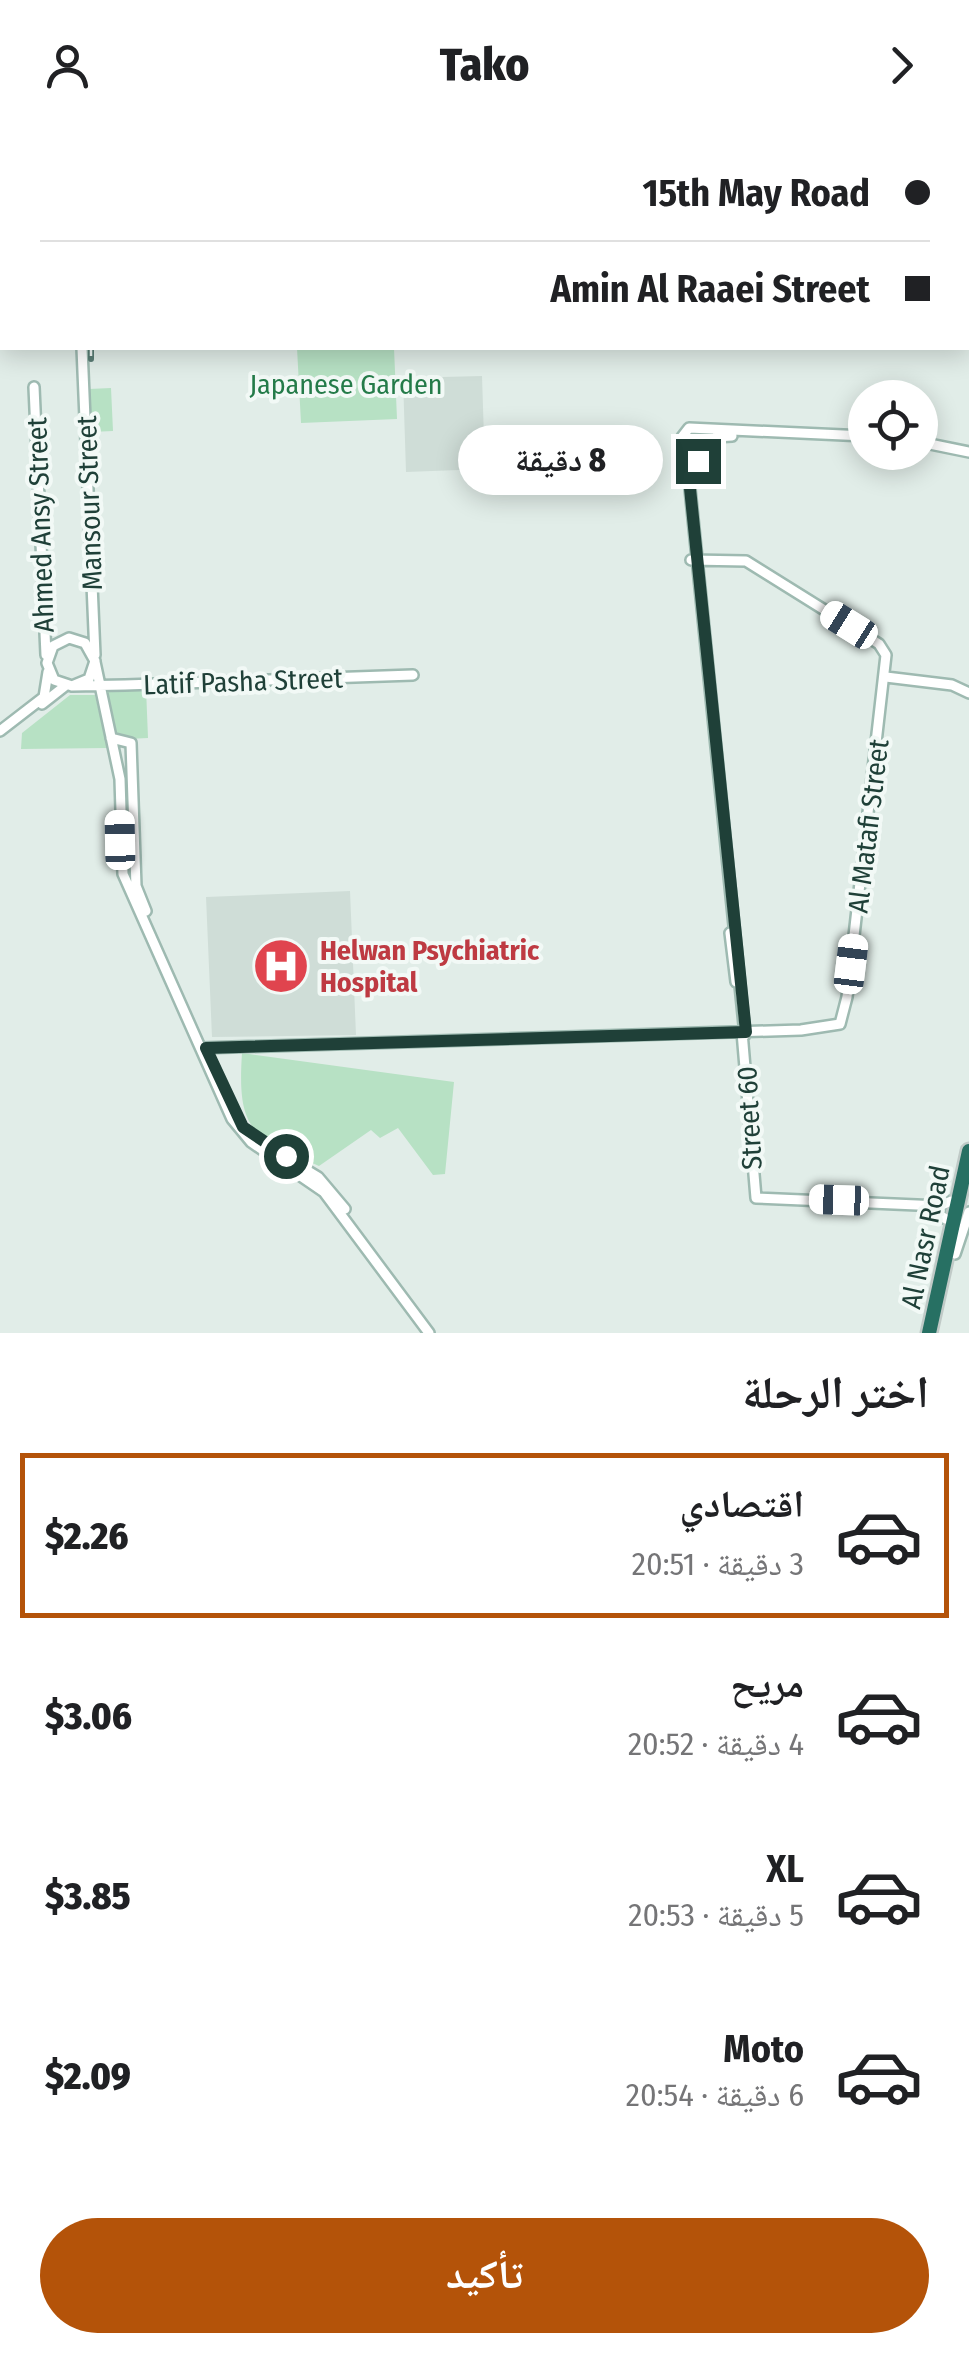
<!DOCTYPE html>
<html lang="ar">
<meta charset="utf-8">
<style>
body{margin:0;font-family:"Fira Sans Condensed","Noto Naskh Arabic",sans-serif;background:#f6f6f6;color:#202124;direction:rtl;height:100vh;display:flex;flex-direction:column;font-size:38px;white-space:nowrap}
*{box-sizing:border-box;margin:0}
p{font-size:32px;color:#757577}
.icon{flex:none;width:55px;height:55px;fill:none;stroke:currentColor;stroke-width:2;stroke-linecap:round;stroke-linejoin:round}
.map{position:relative;height:1203px;overflow:hidden;direction:ltr}
.drawer{display:flex;flex-direction:column;background:#fff;flex:1}
.drawer>*{flex:none}
.top-card{position:absolute;left:0px;top:0px;width:970px;height:220px;box-shadow:0 5px 25px #0003;direction:rtl;display:grid;align-content:center;height:220px;padding:0 40px;background:#fff}
.controls{position:absolute;left:848px;top:250px;display:grid;gap:20px}
.controls a{display:grid;place-items:center;width:90px;height:90px;border-radius:50%;background:#fff;box-shadow:0 5px 25px #0003;font-size:50px}
.end{position:absolute;width:45px;height:45px;margin:-22px;border:12px solid #1f4038;background:#fff;box-shadow:0 0 0 5px #fff}
.from{border-radius:50%}
.bubble{position:absolute;height:70px;border-radius:35px;background:#fff;box-shadow:0 5px 25px #0003;font-size:32px;font-weight:800;line-height:70px;text-align:center;direction:rtl}
.car{position:absolute;width:30px;height:60px;margin:-30px -15px;border-radius:12px;box-shadow:0 0 8px 2px #0007;background:linear-gradient(#fff 24%,#345 0 40%,#fff 0 76%,#345 0 86%,#fff 0)}
.top-card b{display:flex;align-items:center;gap:35px;height:95px;font-size:38px}
.top-card b+b{border-top:2px solid #e0e0e0}
.top-card i{width:25px;height:25px;background:#202124}
ul{padding:0;list-style:none}
li{display:flex;align-items:center;gap:30px;height:165px;margin:0 20px 15px;padding:0 20px;border:5px solid transparent;border-radius:0px}
li div{flex:1}
li b{display:block;font-size:38px}
li em{font-style:normal;font-weight:800}
li.on{border-color:#b45309}
li>.icon{width:90px;height:90px;stroke-width:1.5}
h2{padding:0 40px;font-size:45px;line-height:120px}
.button{display:flex;gap:20px;margin-top:auto;padding:20px 40px}
.button a{flex:1;height:115px;border-radius:60px;background:#b45309;color:#fff;font-size:40px;font-weight:800;line-height:115px;text-align:center}
header{display:flex;justify-content:space-between;align-items:center;height:130px;padding:0 40px;background:#fff;font-size:45px;font-weight:800}
.map>svg:first-child{display:block}
</style>
<header><svg class="icon" aria-label="forward" viewBox="0 0 24 24"><path d="M9 5l7 7-7 7"/></svg>Tako<svg class="icon" aria-label="person" viewBox="0 0 24 24"><circle cx="12" cy="8" r="4"/><path d="M4 21q1-7 8-7t8 7"/></svg></header>
<div class="map">
<svg width="969" height="1203" viewBox="0 0 969 1203">
<rect width="100%" height="100%" fill="#e1ede8"/>
<path fill="#cfddd7" d="M 482,246 L 485,339 L 406,342 L 403,248 Z
M 350,761 L 356,905 L 212,907 L 206,767 Z"/>
<path fill="#b7e1c4" d="M 297,218 L 394,218 L 397,289 L 301,293 Z
M 111,258 L 113,301 L 91,302 L 89,259 Z
M 146,558 L 148,608 L 127,609 L 114,603 L 104,559 Z
M 70,565 L 95,565 L 108,618 L 21,619 L 22,603 Z
M 242,923 L 454,952 L 445,1044 L 433,1045 L 398,998 L 380,1008 L 371,1000 L 319,1036 C 251,1007 237,1000 242,923 Z"/>
<g fill="none" stroke-linecap="round" stroke-linejoin="round">
<g stroke="#9ebab1" stroke-width="14">
<path id="secondary" d="M 22,0 L 24,2
M 197,2 L 199,0
M 0,9 L 2,12
M 82,218 L 95,525
M 34,257 L 46,525
M 920,312 L 969,322
M 695,331 L 706,326 L 716,307 L 732,306
M 698,331 L 688,339 L 745,905
M 683,346 L 682,307 L 689,298 L 865,306
M 95,532 L 120,649 L 123,744 L 232,989 L 251,1012 L 324,1062 L 429,1203
M 886,547 L 952,555 L 969,563
M 72,556 L 89,549 L 95,531 L 85,513 L 69,508 L 53,516 L 47,533 L 54,550 L 72,556 L 125,555 L 413,545
M 42,574 L 65,556
M 0,601 L 44,567 L 48,542
M 111,608 L 131,613 L 136,756 L 146,781
M 730,803 L 736,852
M 742,902 L 756,1068
M 201,918 L 801,900 L 840,894 L 847,867 L 886,525 L 879,514 L 746,431 L 691,430
M 265,1015 L 318,1047 L 345,1079
M 756,1068 L 940,1076 L 951,1071
M 932,1081 L 946,1089
M 955,1124 L 969,1082"/>
</g>
<g stroke="#c0cac7" stroke-width="19">
<path id="highway" d="M 929,1203 L 969,1021"/>
</g>
<use href="#secondary" stroke="#fff" stroke-width="9"/>
<use href="#highway" stroke="#277063" stroke-width="14"/>
<g stroke="#597c74" stroke-width="6">
<path id="rail" d="M 5,0 L 6,2
M 91,218 L 91,229"/>
</g>
<use href="#rail" stroke="#f2f9f6" stroke-width="2.5" stroke-dasharray="8" stroke-linecap="butt"/>
</g>
<g fill="none" stroke-linecap="round" stroke-linejoin="round">
<path stroke="#1f4038" stroke-width="12" d="M 286,1026 L 243,997 L 206,918 L 746,902 L 688,339 L 698,331"/>
</g>
<defs>
<g id="hospital-disc" transform="scale(2.875)"><circle r="9.5" fill="#e0444e" stroke="#f2f9f6"/><path d="M-5-5h3v3.5h4V-5h3V5h-3V1.5h-4V5h-3Z" fill="#fff"/></g>
</defs>
<g fill-rule="evenodd">
<use href="#hospital-disc" x="281" y="836"/>
</g>
<g text-anchor="middle" stroke-width="8" stroke-linejoin="round" paint-order="stroke">
<g font-size="28" fill="#247b49" stroke="#f2f9f6">
<text x="346" y="264">Japanese Garden</text>
</g>
<g font-size="28" fill="#1f4038" stroke="#f2f9f6">
<text transform="translate(89 373) rotate(-92)" y="10">Mansour Street</text>
<text transform="translate(40 395) rotate(-92)" y="10">Ahmed Ansy Street</text>
<text transform="translate(243 551) rotate(-2)" y="10">Latif Pasha Street</text>
<text transform="translate(868 696) rotate(-83)" y="10">Al Matafi Street</text>
<text transform="translate(749 988) rotate(-93)" y="10">Street 60</text>
<text transform="translate(925 1107) rotate(-78)" y="10">Al Nasr Road</text>
</g>
<g font-size="28" font-weight="bold" fill="#be3a42" stroke="#f2f9f6" text-anchor="start">
<text x="320" y="830">Helwan Psychiatric<tspan x="320" dy="32">Hospital</tspan></text>
</g>
</g>
</svg>
<div class="controls">
<a><svg class="icon" aria-label="locate" viewBox="0 0 24 24"><circle cx="12" cy="12" r="6"/><path d="M12 2v4M12 18v4M2 12h4M18 12h4"/></svg></a>
</div>
<i class="end from" style="left:286px;top:1026px"></i>
<i class="end" style="left:698px;top:331px"></i>
<div class="bubble" style="left:458px;top:295px;width:205px">8 دقيقة</div>
<i class="car" style="left:849px;top:495px;rotate:302deg"></i>
<i class="car" style="left:120px;top:710px;rotate:359deg"></i>
<i class="car" style="left:851px;top:834px;rotate:7deg"></i>
<i class="car" style="left:839px;top:1070px;rotate:272deg"></i>
<div class="top-card">
<b><i class="from"></i>15th May Road</b>
<b><i></i>Amin Al Raaei Street</b>
</div>
</div>
<section class="drawer">
<h2>اختر الرحلة</h2>
<ul>
<li class="on"><svg class="icon" aria-label="car" viewBox="0 0 24 24"><path d="M5 17H2v-5l4-1 3-4h7l3 4 3 1v5h-3M9 17h6M6 11h13"/><circle cx="7" cy="17" r="2"/><circle cx="17" cy="17" r="2"/></svg><div><b>اقتصادي</b><p>3 دقيقة · 20:51</p></div><em>$2.26</em></li>
<li><svg class="icon" aria-label="car" viewBox="0 0 24 24"><path d="M5 17H2v-5l4-1 3-4h7l3 4 3 1v5h-3M9 17h6M6 11h13"/><circle cx="7" cy="17" r="2"/><circle cx="17" cy="17" r="2"/></svg><div><b>مريح</b><p>4 دقيقة · 20:52</p></div><em>$3.06</em></li>
<li><svg class="icon" aria-label="car" viewBox="0 0 24 24"><path d="M5 17H2v-5l4-1 3-4h7l3 4 3 1v5h-3M9 17h6M6 11h13"/><circle cx="7" cy="17" r="2"/><circle cx="17" cy="17" r="2"/></svg><div><b>XL</b><p>5 دقيقة · 20:53</p></div><em>$3.85</em></li>
<li><svg class="icon" aria-label="car" viewBox="0 0 24 24"><path d="M5 17H2v-5l4-1 3-4h7l3 4 3 1v5h-3M9 17h6M6 11h13"/><circle cx="7" cy="17" r="2"/><circle cx="17" cy="17" r="2"/></svg><div><b>Moto</b><p>6 دقيقة · 20:54</p></div><em>$2.09</em></li>
</ul>
<div class="button"><a>تأكيد</a></div>
</section>
